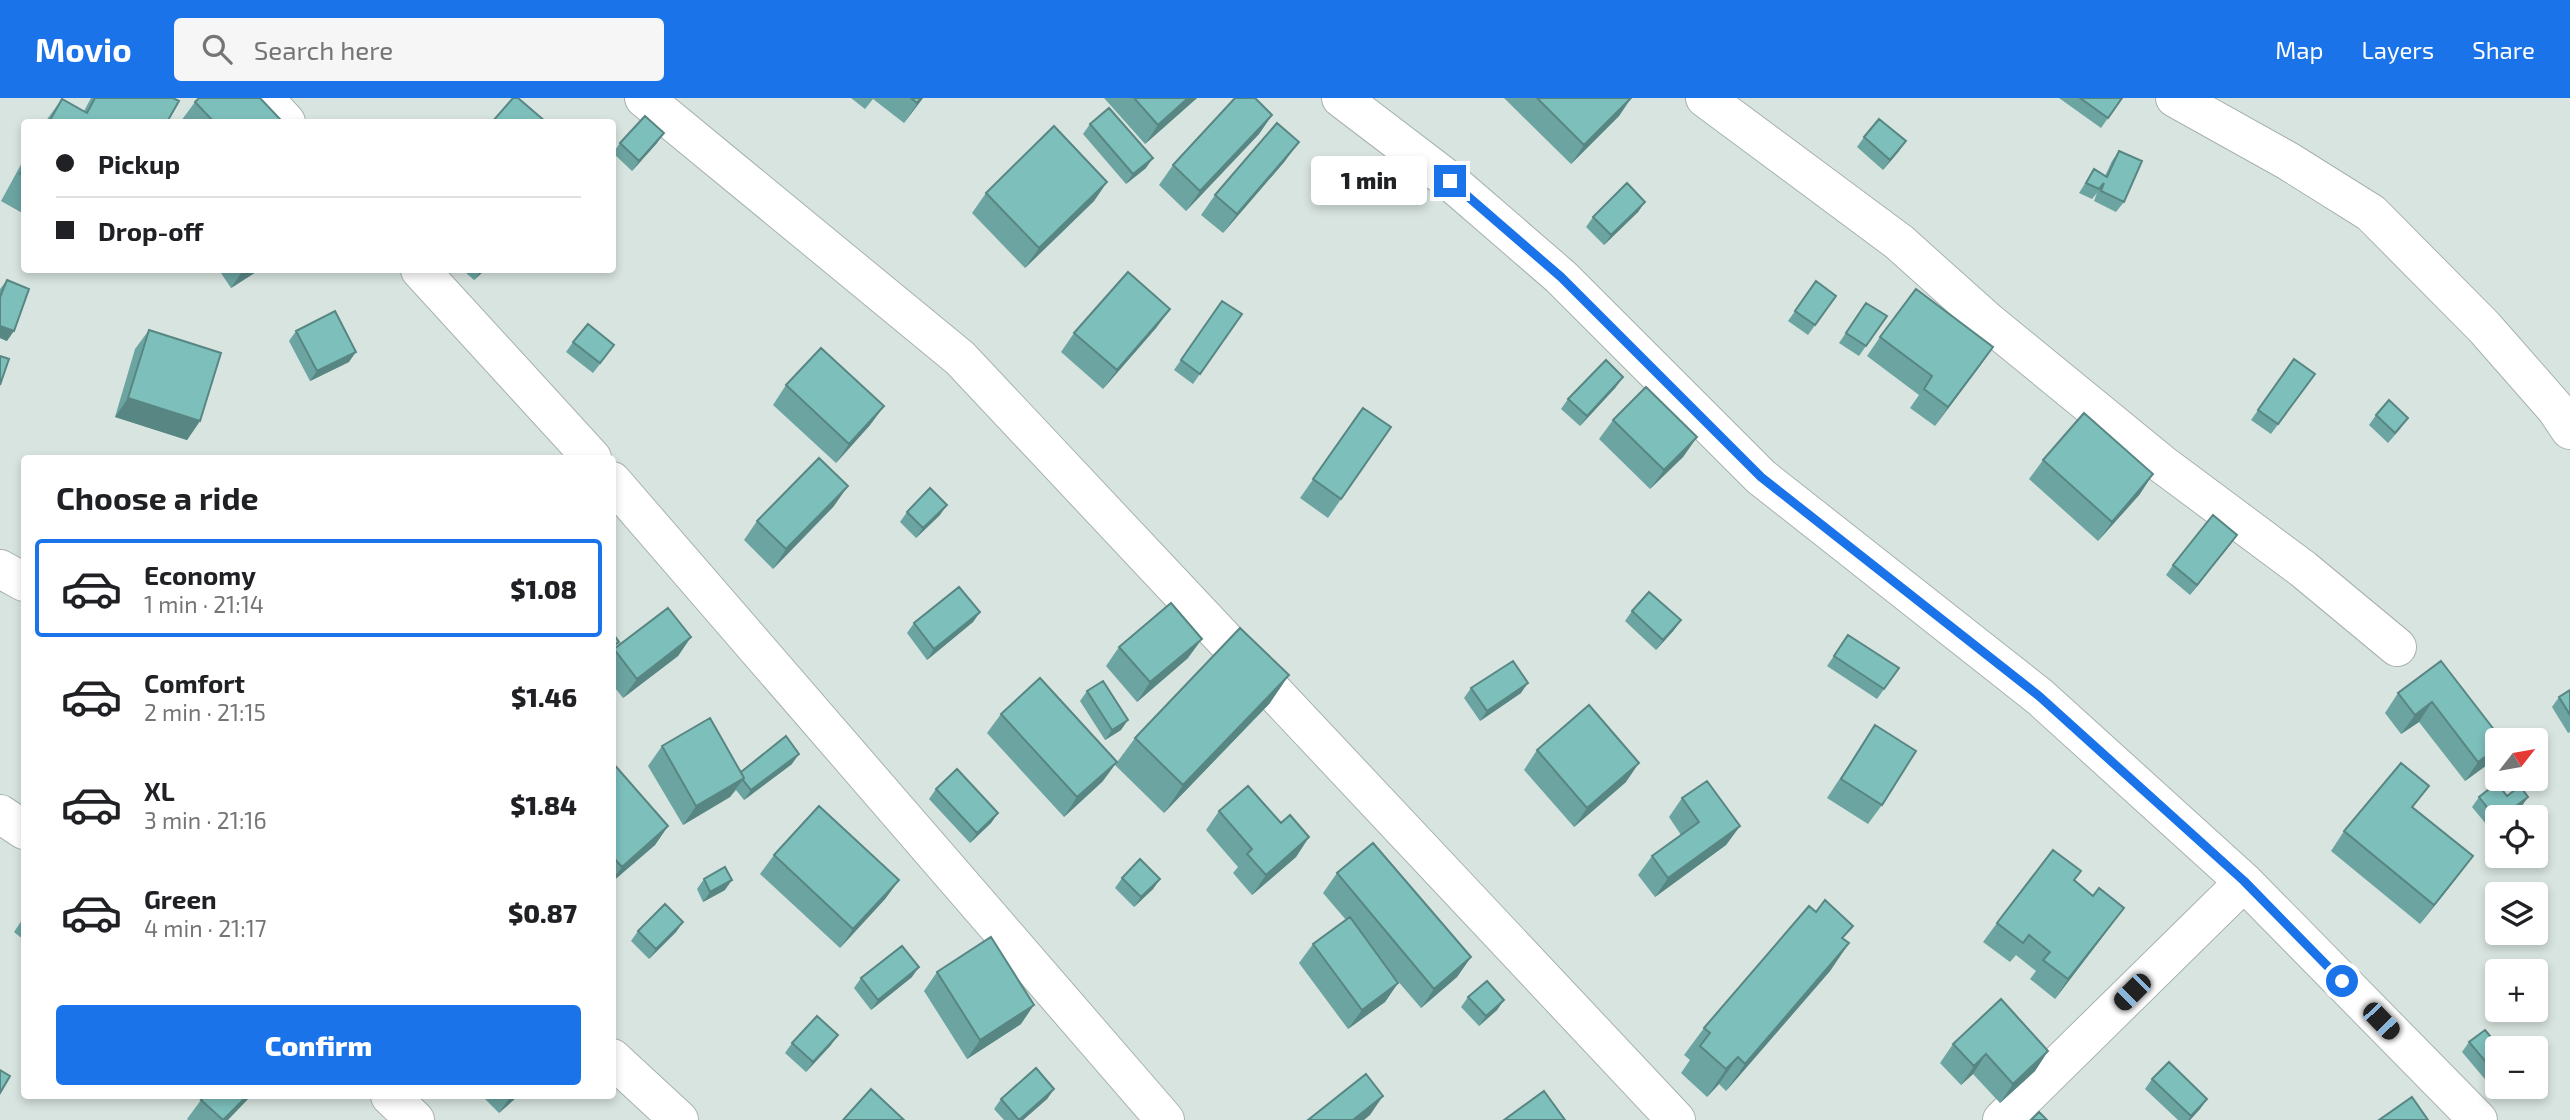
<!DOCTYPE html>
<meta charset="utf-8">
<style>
body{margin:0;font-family:"Exo 2",sans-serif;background:#f6f6f6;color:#202124;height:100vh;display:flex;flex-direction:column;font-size:26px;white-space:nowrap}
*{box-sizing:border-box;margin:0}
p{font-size:23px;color:#757577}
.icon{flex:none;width:38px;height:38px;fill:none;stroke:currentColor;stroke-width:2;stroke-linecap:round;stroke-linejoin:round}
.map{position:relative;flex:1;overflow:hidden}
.details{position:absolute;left:21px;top:357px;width:595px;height:644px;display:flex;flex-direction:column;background:#fff;border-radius:7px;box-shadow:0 4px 10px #0003}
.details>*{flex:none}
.top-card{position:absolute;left:21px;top:21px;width:595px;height:154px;border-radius:7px;box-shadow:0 4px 10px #0003;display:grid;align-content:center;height:154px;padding:0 35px;background:#fff}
.needle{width:46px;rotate:59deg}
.controls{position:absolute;left:2485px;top:630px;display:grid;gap:14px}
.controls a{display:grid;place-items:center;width:63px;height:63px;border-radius:7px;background:#fff;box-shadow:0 4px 10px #0003;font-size:35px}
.end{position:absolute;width:32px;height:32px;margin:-16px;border:9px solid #1a73e8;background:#fff;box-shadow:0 0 0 4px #fff}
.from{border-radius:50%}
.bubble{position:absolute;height:49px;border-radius:7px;background:#fff;box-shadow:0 4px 10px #0003;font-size:23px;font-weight:800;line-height:49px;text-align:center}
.car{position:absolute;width:21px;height:42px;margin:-21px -10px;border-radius:9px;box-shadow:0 0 5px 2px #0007;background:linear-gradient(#222 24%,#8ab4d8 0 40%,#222 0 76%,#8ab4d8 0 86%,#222 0)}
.top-card b{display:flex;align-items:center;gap:24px;height:66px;font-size:26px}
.top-card b+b{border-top:2px solid #e0e0e0}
.top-card i{width:18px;height:18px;background:#202124}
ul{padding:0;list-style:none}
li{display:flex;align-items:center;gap:21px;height:98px;margin:0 14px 10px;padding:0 21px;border:4px solid transparent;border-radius:7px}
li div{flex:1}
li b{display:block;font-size:26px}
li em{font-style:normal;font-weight:800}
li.current{border-color:#1a73e8}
li>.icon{width:63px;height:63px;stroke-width:1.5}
h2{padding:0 35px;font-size:32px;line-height:84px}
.button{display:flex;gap:14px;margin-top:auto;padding:14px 35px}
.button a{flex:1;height:80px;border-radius:7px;background:#1a73e8;color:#fff;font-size:28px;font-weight:800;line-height:80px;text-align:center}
header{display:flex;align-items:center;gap:42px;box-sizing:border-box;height:98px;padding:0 35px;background:#1a73e8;color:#fff}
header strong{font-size:33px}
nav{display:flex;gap:38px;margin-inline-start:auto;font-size:24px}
.search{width:490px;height:63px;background:#f6f6f6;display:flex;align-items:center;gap:18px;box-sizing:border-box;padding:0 24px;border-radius:7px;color:#757577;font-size:26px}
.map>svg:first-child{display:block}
</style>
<header>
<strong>Movio</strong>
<div class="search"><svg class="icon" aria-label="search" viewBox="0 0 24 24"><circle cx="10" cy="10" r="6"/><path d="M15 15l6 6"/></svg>Search here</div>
<nav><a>Map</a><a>Layers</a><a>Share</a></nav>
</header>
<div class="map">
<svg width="2570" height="1022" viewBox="0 0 2570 1022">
<rect width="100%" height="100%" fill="#d8e4df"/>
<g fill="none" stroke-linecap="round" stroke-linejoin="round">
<g stroke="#a7b2ae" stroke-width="40">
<path id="minor" d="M 264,0 L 286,24
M 644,0 L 960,260 L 1676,1022
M 1341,0 L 1450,83 L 1561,179 L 1761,379 L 2040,599 L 2244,784 L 2478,1022
M 1705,0 L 1899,144 L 1986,222 L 2162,366 L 2303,471 L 2397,549
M 2175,0 L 2288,63 L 2371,115 L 2484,229 L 2556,311 L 2570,332
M 420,172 L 592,360
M 612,383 L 1165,1022
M 0,471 L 24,484
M 0,716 L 24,732
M 612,960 L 679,1022
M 390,998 L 415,1022
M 2002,1022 L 2244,784"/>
</g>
<use href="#minor" stroke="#fff" stroke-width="38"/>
</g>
<path fill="#6ca4a1" d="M 91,0 L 173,0 L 167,24 L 45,24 L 62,1 L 84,13 Z
M 851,0 L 923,0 L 904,25 L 873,1 L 865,11 Z
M 1104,0 L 1197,0 L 1145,46 Z
M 1504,0 L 1631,0 L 1619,18 L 1571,66 Z
M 2059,0 L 2122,0 L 2101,30 Z
M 195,4 L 280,21 L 277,24 L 183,24 L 181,23 Z
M 1272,17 L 1259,36 L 1186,113 L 1159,87 L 1173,67 Z
M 1090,26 L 1146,70 L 1126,86 L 1083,36 Z
M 1864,39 L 1899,53 L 1883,72 L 1857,49 Z
M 620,45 L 657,45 L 632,73 L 613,55 Z
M 2119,53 L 2124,104 L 2116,114 L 2094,103 L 2097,95 L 2092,101 L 2079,95 L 2094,71 L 2105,78 L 2112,63 Z
M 24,61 L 24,116 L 1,103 Z
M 1285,63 L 1223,135 L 1201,117 L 1215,97 Z
M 1107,84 L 1094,103 L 1025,170 L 972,115 L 986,95 Z
M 1645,104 L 1638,114 L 1604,147 L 1586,129 L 1593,119 Z
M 219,172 L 259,172 L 231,190 Z
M 463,172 L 485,172 L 474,182 Z
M 7,182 L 7,243 L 0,240 L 0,191 Z
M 1816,183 L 1836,198 L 1808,237 L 1788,223 Z
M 1222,203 L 1242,216 L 1193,286 L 1174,272 Z
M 1866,205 L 1887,218 L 1859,258 L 1839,245 Z
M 1170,211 L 1156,230 L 1103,291 L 1061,254 L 1074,235 Z
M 149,232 L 200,323 L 187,342 L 115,319 L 135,251 Z
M 296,233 L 349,264 L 310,283 L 289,243 Z
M 1880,239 L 1993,249 L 1935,328 L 1910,310 L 1919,297 L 1867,258 Z
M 573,244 L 607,257 L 593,275 L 566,254 Z
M 2294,261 L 2315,276 L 2271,336 L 2251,322 Z
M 786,287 L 884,308 L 870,327 L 836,365 L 773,307 Z
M 1616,289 L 1580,328 L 1561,311 L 1568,301 Z
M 1363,310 L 1391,329 L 1328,420 L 1300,400 Z
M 2376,317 L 2401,330 L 2388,345 L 2369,327 Z
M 1613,322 L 1697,339 L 1683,359 L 1650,391 L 1599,341 Z
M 2043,362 L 2140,396 L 2098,443 L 2029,381 Z
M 834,408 L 773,471 L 744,442 L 757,423 Z
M 907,414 L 940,417 L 916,440 L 900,424 Z
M 2237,437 L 2190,497 L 2166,477 L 2173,467 Z
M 1632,513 L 1674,532 L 1656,552 L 1625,523 Z
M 980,514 L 973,524 L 927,562 L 907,535 L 914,525 Z
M 1848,537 L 1899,570 L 1877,601 L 1827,568 Z
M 691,539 L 678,558 L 623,600 L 612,586 L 612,554 L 614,551 Z
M 1119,549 L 1188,560 L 1137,604 L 1106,568 Z
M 2441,563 L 2497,642 L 2497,654 L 2491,664 L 2465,683 L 2419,624 L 2401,636 L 2385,615 L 2398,595 Z
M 1471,590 L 1521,595 L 1480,623 L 1464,600 Z
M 2570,592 L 2570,634 L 2568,635 L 2552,609 L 2559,599 Z
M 1087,593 L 1121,632 L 1105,642 L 1080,603 Z
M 1270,605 L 1164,715 L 1115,667 L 1135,640 Z
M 1001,616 L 1103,683 L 1064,719 L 987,635 Z
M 1875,627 L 1882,707 L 1868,726 L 1827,700 Z
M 662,648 L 741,674 L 792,666 L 744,702 L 736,692 L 730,699 L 683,727 L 648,668 Z
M 1537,652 L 1626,684 L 1574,729 L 1524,672 Z
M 612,664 L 668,728 L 655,747 L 612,784 Z
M 936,691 L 998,715 L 991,725 L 970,745 L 929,701 Z
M 2507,698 L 2528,699 L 2521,709 L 2491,732 L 2472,709 L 2479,699 Z
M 1682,700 L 1740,728 L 1726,747 L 1655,799 L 1638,777 L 1652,758 L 1681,737 L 1669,719 Z
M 2414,710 L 2473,758 L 2459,777 L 2420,826 L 2331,753 L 2344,733 Z
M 1219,713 L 1281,725 L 1309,739 L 1296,759 L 1252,797 L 1233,775 L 1238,769 L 1206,732 Z
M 774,757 L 899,782 L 885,801 L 840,850 L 760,776 Z
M 1337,775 L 1471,859 L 1457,879 L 1421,910 L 1390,874 L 1398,885 L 1385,904 L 1348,931 L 1299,865 L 1313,846 L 1346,822 L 1323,795 Z
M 1122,780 L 1160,781 L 1153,791 L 1134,809 L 1115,790 Z
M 704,781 L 725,792 L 703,804 L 697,791 Z
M 2074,783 L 2093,798 L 2124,810 L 2110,829 L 2055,901 L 2030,881 L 2036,873 L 2016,857 L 2010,864 L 1983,844 L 1997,825 Z
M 24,819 L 24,842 L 14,834 Z
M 683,824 L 676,834 L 649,861 L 631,843 L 638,833 Z
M 1844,841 L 1849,845 L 1830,873 L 1726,993 L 1719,986 L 1707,999 L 1681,975 L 1690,962 L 1684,957 L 1704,930 Z
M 937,874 L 1021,926 L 967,961 L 924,893 Z
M 912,879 L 871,912 L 854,890 L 861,880 Z
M 1468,899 L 1504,902 L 1497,912 L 1479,928 L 1461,909 Z
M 2469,944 L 2497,950 L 2497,979 L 2489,986 L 2462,954 Z
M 792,945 L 831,947 L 806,974 L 785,955 Z
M 1953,946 L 2048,953 L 2035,973 L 2000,1005 L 1973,976 L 1961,987 L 1940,965 Z
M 2152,981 L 2207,1001 L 2200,1011 L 2190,1022 L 2178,1022 L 2145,991 Z
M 1054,991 L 1047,1001 L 1023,1022 L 1004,1022 L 994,1011 L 1001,1001 Z
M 482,998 L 518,998 L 499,1015 Z
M 201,1002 L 228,1022 L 188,1022 L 187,1021 Z"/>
<path fill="#588683" d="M 921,0 L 923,0 L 904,25 Z
M 1188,0 L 1197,0 L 1145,46 L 1158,27 Z
M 1631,0 L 1619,18 L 1571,66 L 1584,47 Z
M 1272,17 L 1259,36 L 1186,113 L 1200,93 Z
M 664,35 L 657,45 L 632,73 L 639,63 Z
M 1906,43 L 1899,53 L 1883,72 L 1890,62 Z
M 1299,44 L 1285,63 L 1223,135 L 1237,116 Z
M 1153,60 L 1146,70 L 1126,86 L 1133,76 Z
M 1107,84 L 1094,103 L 1025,170 L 1039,150 Z
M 1645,104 L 1638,114 L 1604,147 L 1611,137 Z
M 243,172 L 259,172 L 231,190 Z
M 482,172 L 485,172 L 474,182 Z
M 1170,211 L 1156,230 L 1103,291 L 1117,272 Z
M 0,228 L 14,233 L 7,243 L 0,240 Z
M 1993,249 L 1980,268 L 1935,328 L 1948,309 Z
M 356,254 L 349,264 L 310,283 L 317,273 Z
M 1623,279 L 1616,289 L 1580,328 L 1587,318 Z
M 128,300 L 200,323 L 187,342 L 115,319 Z
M 884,308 L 870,327 L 836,365 L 849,346 Z
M 1697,339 L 1683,359 L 1650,391 L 1664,372 Z
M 2153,376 L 2140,396 L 2098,443 L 2112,424 Z
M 848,388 L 834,408 L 773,471 L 786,451 Z
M 947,407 L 940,417 L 916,440 L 923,430 Z
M 2237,437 L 2230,447 L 2190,497 L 2197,487 Z
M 980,514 L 973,524 L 927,562 L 934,551 Z
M 1681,522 L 1674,532 L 1656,552 L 1663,542 Z
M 691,539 L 678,558 L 623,600 L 637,581 Z
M 1202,541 L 1188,560 L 1137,604 L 1150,584 Z
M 1289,577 L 1270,605 L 1164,715 L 1183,687 Z
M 1528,585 L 1521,595 L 1480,623 L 1487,613 Z
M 2432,604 L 2419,624 L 2401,636 L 2415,617 Z
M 1128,622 L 1121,632 L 1105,642 L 1112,632 Z
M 2497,650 L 2497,654 L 2491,664 L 2465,683 L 2478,664 Z
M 799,656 L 792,666 L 744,702 L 751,692 Z
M 1117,664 L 1103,683 L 1064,719 L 1077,699 Z
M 1639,665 L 1626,684 L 1574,729 L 1587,710 Z
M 744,680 L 730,699 L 683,727 L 696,708 Z
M 2528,699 L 2521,709 L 2507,719 L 2501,719 Z
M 998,715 L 991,725 L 970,745 L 977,735 Z
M 668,728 L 655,747 L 612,784 L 612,782 L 622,769 Z
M 1740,728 L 1726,747 L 1655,799 L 1668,780 Z
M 1309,739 L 1296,759 L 1252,797 L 1266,777 Z
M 2473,758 L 2459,777 L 2420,826 L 2434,807 Z
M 1160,781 L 1153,791 L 1134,809 L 1141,799 Z
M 732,782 L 725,792 L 703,804 L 710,794 Z
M 899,782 L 885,801 L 840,850 L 853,831 Z
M 2124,810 L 2110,829 L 2055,901 L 2068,881 Z
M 683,824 L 676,834 L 649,861 L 656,851 Z
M 1849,845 L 1830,873 L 1726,993 L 1745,966 Z
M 1471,859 L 1457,879 L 1421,910 L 1434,891 Z
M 919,869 L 912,879 L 871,912 L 878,902 Z
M 1398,885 L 1385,904 L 1348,931 L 1362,912 Z
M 1504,902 L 1497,912 L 1479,928 L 1486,918 Z
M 1034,907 L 1021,926 L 967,961 L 980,942 Z
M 838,937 L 831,947 L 806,974 L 813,964 Z
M 2048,953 L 2035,973 L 2000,1005 L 2013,986 Z
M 1986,956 L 1973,976 L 1961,987 L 1974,968 Z
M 1738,959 L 1719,986 L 1707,999 L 1726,971 Z
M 2497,975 L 2497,979 L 2489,986 L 2496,976 Z
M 1054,991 L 1047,1001 L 1023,1022 L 1019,1022 Z
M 247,998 L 251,998 L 228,1022 L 223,1022 Z
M 511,998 L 518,998 L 499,1015 Z
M 1383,998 L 1370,1017 L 1364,1022 L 1353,1022 Z
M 2207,1001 L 2200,1011 L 2190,1022 L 2188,1022 Z"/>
<path fill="#7dbfbb" stroke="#588683" stroke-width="2" d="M 95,0 L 173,0 L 179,3 L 167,24 L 49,24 L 62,1 L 87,15 Z
M 199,0 L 260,0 L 280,21 L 276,24 L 214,24 L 195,4 Z
M 513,0 L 518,0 L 546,24 L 492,24 Z
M 911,0 L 921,0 L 917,5 Z
M 1134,0 L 1188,0 L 1158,27 Z
M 1235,0 L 1255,0 L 1272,17 L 1200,93 L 1173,67 Z
M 1537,0 L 1631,0 L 1584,47 Z
M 2080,0 L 2122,0 L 2108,20 Z
M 1109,10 L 1153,60 L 1133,76 L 1090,26 Z
M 645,18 L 664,35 L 639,63 L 620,45 Z
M 1879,21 L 1906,43 L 1890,62 L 1864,39 Z
M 1277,25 L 1299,44 L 1237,116 L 1215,97 Z
M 1054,28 L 1107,84 L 1039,150 L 986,95 Z
M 2119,53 L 2142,63 L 2124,104 L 2101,93 L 2104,85 L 2099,91 L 2086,85 L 2094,71 L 2107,79 Z
M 24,68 L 24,78 L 20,76 Z
M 1627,85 L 1645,104 L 1611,137 L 1593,119 Z
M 1128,174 L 1170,211 L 1117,272 L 1074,235 Z
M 7,182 L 29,191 L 14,233 L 0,228 L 0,199 Z
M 1816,183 L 1836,198 L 1815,227 L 1795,213 Z
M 1916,191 L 1993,249 L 1948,309 L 1924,291 L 1932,278 L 1880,239 Z
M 1222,203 L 1242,216 L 1200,276 L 1181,262 Z
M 1866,205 L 1887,218 L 1866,248 L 1846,235 Z
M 335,213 L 356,254 L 317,273 L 296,233 Z
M 588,226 L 614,247 L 600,265 L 573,244 Z
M 149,232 L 221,255 L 200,323 L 128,300 Z
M 821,250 L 884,308 L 849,346 L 786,287 Z
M 0,258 L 9,261 L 0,287 Z
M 2294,261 L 2315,276 L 2278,326 L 2258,312 Z
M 1606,262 L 1623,279 L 1587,318 L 1568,301 Z
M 1646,289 L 1697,339 L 1664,372 L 1613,322 Z
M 2389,302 L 2408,320 L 2395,335 L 2376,317 Z
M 1363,310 L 1391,329 L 1341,401 L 1313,381 Z
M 2084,315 L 2153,376 L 2112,424 L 2043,362 Z
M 819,360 L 848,388 L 786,451 L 757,423 Z
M 930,390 L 947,407 L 923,430 L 907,414 Z
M 2213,417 L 2237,437 L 2197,487 L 2173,467 Z
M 959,489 L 980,514 L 934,551 L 914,525 Z
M 1649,494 L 1681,522 L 1663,542 L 1632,513 Z
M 1171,505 L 1202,541 L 1150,584 L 1119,549 Z
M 668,510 L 691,539 L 637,581 L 614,551 Z
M 1240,530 L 1289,577 L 1183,687 L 1135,640 Z
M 612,534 L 619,544 L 612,549 Z
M 1848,537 L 1899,570 L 1884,591 L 1834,558 Z
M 1513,563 L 1528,585 L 1487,613 L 1471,590 Z
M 2441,563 L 2502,642 L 2497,642 L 2497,650 L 2478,664 L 2432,604 L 2415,617 L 2398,595 Z
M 1040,580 L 1117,664 L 1077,699 L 1001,616 Z
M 1103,583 L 1128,622 L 1112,632 L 1087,593 Z
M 2570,592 L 2570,617 L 2559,599 Z
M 1589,607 L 1639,665 L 1587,710 L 1537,652 Z
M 710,620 L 744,680 L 696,708 L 662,648 Z
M 1875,627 L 1916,653 L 1882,707 L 1841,681 Z
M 786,638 L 799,656 L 751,692 L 743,682 L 744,680 L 741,674 Z
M 612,664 L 668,728 L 622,769 L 612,758 Z
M 2401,665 L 2429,688 L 2412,709 L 2473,758 L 2434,807 L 2344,733 Z
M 957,671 L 998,715 L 977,735 L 936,691 Z
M 1707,683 L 1740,728 L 1668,780 L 1652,758 L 1699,724 L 1682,700 Z
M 2497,685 L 2507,698 L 2520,688 L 2528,699 L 2501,719 L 2497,719 L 2497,722 L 2479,699 Z
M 1248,688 L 1281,725 L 1290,717 L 1309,739 L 1266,777 L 1247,756 L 1252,751 L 1219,713 Z
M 819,708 L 899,782 L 853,831 L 774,757 Z
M 1373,745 L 1471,859 L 1434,891 L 1337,775 Z
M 2053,752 L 2081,773 L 2074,782 L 2093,798 L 2099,790 L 2124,810 L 2068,881 L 2043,862 L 2050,854 L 2029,837 L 2023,845 L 1997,825 Z
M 1140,761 L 1160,781 L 1141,799 L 1122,780 Z
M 725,769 L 732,782 L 710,794 L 704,781 Z
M 1825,802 L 1853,828 L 1842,840 L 1849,845 L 1745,966 L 1738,959 L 1726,971 L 1700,948 L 1710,935 L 1704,930 L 1809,808 L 1816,814 Z
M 665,806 L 683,824 L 656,851 L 638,833 Z
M 1350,819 L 1398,885 L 1362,912 L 1313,846 Z
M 991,839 L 1034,907 L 980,942 L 937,874 Z
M 902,848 L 919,869 L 878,902 L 861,880 Z
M 1487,883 L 1504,902 L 1486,918 L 1468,899 Z
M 2001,901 L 2048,953 L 2013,986 L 1986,956 L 1974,968 L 1953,946 Z
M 817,918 L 838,937 L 813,964 L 792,945 Z
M 2485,932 L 2500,950 L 2497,950 L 2497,975 L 2496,976 L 2469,944 Z
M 2169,964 L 2207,1001 L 2191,1018 L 2152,981 Z
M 1036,970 L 1054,991 L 1019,1022 L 1001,1001 Z
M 0,972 L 10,978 L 0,995 Z
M 1366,976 L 1383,998 L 1353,1022 L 1308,1022 Z
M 871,991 L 904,1022 L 843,1022 Z
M 1544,993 L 1565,1022 L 1504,1022 Z
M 205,998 L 247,998 L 223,1022 L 201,1002 Z
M 2412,999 L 2428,1022 L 2379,1022 Z
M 2039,1014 L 2047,1022 L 2031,1022 Z"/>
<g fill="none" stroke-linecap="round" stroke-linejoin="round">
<path stroke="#1a73e8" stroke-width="9" d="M 1450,83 L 1561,179 L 1761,379 L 2039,598 L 2244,783 L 2342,883"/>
</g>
</svg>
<div class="controls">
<a><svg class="needle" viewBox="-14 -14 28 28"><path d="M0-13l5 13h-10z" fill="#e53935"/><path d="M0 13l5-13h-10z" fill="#757577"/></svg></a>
<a><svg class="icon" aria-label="locate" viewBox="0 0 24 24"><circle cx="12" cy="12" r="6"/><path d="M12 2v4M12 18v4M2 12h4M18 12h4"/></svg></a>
<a><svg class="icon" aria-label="layers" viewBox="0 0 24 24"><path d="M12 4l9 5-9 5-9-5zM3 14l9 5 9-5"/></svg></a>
<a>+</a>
<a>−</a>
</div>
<i class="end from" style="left:2342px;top:883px"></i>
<i class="end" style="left:1450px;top:83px"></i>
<div class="bubble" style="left:1311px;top:58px;width:116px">1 min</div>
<i class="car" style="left:2132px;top:894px;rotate:225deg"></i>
<i class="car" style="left:2381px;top:923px;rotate:136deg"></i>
<div class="top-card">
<b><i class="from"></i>Pickup</b>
<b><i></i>Drop-off</b>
</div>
<section class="details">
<h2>Choose a ride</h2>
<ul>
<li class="current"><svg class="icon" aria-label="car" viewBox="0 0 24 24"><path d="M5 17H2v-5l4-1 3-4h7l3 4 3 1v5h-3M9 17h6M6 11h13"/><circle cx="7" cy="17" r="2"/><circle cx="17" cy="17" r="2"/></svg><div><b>Economy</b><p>1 min · 21:14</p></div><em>$1.08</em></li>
<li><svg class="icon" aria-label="car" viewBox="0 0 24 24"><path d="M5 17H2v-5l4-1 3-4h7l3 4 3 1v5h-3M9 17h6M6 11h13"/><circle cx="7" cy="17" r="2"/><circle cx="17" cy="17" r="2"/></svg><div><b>Comfort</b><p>2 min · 21:15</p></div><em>$1.46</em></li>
<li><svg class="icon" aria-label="car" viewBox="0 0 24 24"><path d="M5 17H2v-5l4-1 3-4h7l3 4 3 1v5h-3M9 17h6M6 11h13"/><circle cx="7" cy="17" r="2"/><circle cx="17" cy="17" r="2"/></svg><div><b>XL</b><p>3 min · 21:16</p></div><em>$1.84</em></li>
<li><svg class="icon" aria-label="car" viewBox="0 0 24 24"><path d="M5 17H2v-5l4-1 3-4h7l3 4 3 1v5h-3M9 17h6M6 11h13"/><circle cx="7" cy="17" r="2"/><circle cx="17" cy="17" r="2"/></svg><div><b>Green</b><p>4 min · 21:17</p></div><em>$0.87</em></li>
</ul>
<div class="button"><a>Confirm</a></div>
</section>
</div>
